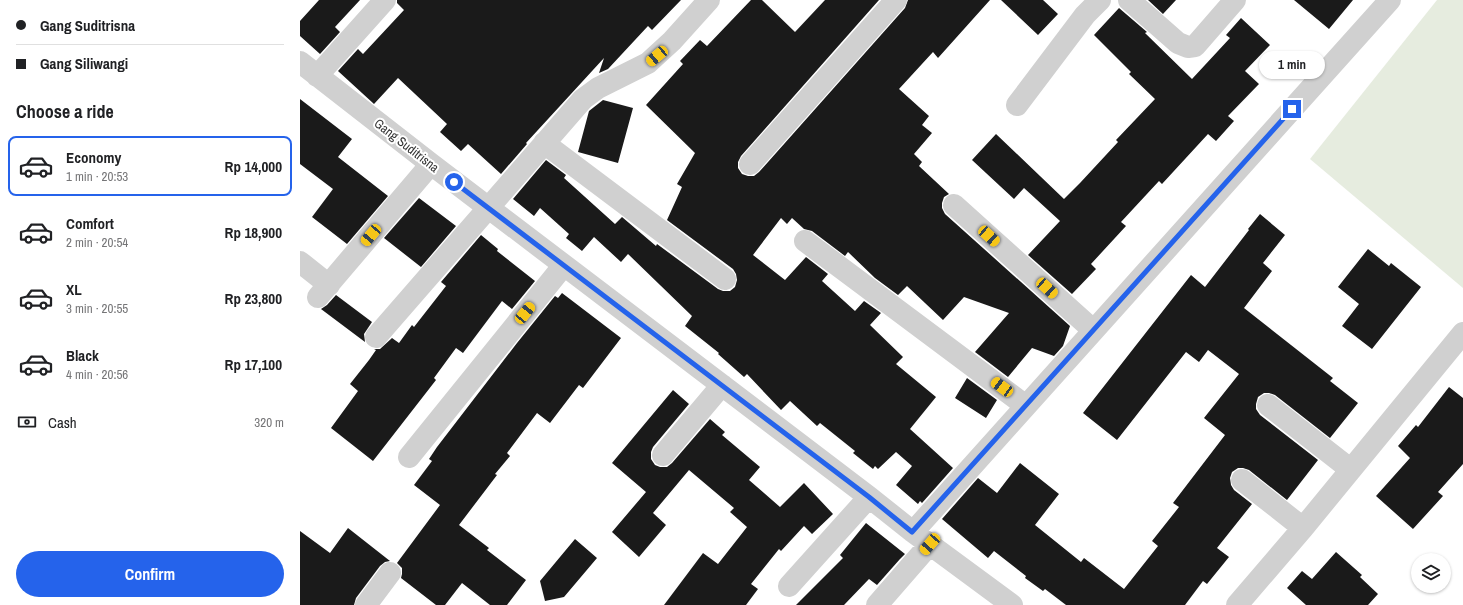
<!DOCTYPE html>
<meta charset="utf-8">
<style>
body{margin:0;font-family:"Archivo Narrow",sans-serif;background:#f6f6f6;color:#202124;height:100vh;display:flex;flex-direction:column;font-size:15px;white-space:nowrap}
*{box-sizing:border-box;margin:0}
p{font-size:13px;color:#757577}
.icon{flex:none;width:22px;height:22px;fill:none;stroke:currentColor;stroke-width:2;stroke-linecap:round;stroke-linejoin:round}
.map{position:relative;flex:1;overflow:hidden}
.details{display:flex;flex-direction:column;background:#fff;width:300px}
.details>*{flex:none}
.top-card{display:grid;align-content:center;height:88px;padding:0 16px;background:#fff}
.controls{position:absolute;left:1111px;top:553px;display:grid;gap:8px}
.controls a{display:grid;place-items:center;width:40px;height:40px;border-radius:50%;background:#fff;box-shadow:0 1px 3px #0004;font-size:20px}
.end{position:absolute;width:18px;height:18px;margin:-9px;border:5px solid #2563eb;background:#fff;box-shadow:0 0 0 2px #fff}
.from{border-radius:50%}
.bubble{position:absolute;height:28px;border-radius:14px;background:#fff;box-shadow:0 1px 3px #0004;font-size:13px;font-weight:700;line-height:28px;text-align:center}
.car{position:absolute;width:12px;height:24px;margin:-12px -6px;border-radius:5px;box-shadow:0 0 3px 1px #0007;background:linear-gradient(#f5c518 24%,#345 0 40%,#f5c518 0 76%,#345 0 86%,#f5c518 0)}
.top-card b{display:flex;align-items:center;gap:14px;height:38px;font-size:15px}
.top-card b+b{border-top:1px solid #e0e0e0}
.top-card i{width:10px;height:10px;background:#202124}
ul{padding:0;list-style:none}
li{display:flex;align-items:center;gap:12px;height:60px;margin:0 8px 6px;padding:0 8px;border:2px solid transparent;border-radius:8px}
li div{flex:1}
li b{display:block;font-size:15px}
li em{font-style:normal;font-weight:700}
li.active{border-color:#2563eb}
li>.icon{width:36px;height:36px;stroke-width:1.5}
h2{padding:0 16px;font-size:18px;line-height:48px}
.pay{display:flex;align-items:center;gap:10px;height:44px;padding:0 16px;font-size:15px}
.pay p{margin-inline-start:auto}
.button{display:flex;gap:8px;margin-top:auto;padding:8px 16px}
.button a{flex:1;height:46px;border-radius:24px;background:#2563eb;color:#fff;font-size:16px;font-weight:700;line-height:46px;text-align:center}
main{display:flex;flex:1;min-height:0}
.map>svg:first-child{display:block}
</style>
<main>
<section class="details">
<div class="top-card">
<b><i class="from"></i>Gang Suditrisna</b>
<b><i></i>Gang Siliwangi</b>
</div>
<h2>Choose a ride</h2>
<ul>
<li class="active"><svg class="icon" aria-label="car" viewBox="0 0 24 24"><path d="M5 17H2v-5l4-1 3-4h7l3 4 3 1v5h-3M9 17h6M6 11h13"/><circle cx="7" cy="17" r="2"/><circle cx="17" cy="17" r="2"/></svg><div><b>Economy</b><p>1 min · 20:53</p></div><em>Rp 14,000</em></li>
<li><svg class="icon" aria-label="car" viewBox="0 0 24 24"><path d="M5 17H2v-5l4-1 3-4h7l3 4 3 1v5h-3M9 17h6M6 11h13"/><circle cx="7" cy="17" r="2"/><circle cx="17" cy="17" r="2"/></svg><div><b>Comfort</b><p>2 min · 20:54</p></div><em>Rp 18,900</em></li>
<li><svg class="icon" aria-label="car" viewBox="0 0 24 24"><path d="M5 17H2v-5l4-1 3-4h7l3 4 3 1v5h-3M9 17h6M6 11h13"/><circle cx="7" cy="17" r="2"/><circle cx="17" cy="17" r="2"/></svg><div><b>XL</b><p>3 min · 20:55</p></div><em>Rp 23,800</em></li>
<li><svg class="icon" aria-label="car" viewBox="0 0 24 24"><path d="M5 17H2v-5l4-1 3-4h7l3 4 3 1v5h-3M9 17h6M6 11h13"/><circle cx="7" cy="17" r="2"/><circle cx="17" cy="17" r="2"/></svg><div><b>Black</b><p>4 min · 20:56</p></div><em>Rp 17,100</em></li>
</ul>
<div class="pay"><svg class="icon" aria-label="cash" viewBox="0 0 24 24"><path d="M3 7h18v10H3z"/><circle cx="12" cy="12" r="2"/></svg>Cash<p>320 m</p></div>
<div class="button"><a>Confirm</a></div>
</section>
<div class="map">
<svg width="1163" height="605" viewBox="0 0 1163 605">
<rect width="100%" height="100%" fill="#fff"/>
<path fill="#e6ecdf" d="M 1137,0 L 1163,0 L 1163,288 L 1010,159 Z"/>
<path fill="#1a1a1a" d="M 19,0 L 60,0 L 35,27 L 40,32 L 20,54 L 0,36 L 0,21 Z
M 97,0 L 381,0 L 352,30 L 348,26 L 308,69 L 299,73 L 304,58 L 226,143 L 227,144 L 201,174 L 168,144 L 161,151 L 140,132 L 147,124 L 98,78 L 74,104 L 38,71 L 58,49 L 63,54 L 104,10 L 97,3 Z
M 451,0 L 462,0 L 495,32 L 525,0 L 579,0 L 441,156 L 438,162 L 438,168 L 442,174 L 448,176 L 454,176 L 459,172 L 605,8 L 608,0 L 690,0 L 638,58 L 633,52 L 599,89 L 629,116 L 622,125 L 632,133 L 614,154 L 622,162 L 619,166 L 649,194 L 644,197 L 642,203 L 642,208 L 645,214 L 770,326 L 763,346 L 754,356 L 732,348 L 708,377 L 675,352 L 709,313 L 664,297 L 643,320 L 607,286 L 598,295 L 575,278 L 548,252 L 545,256 L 512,231 L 504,229 L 492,218 L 487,224 L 481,218 L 453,255 L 485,280 L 506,257 L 528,274 L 522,281 L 555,311 L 564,301 L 581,313 L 570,325 L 603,357 L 596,364 L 636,397 L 610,429 L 653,468 L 622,503 L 620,501 L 618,504 L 596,485 L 612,466 L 596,452 L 578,469 L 575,466 L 573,469 L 553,453 L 555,451 L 520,423 L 517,426 L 490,401 L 481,410 L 447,374 L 444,377 L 418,354 L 419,353 L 385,326 L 392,316 L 328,254 L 321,262 L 294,237 L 282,251 L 266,238 L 269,234 L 240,208 L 234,216 L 213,199 L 246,160 L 266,175 L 264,178 L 315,224 L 322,217 L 356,246 L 357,244 L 418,289 L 423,291 L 430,291 L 435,287 L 437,280 L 436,274 L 433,269 L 367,220 L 382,187 L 377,184 L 395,153 L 346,105 L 383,64 L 380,61 L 400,40 L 407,46 Z
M 701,0 L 743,0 L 758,14 L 738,35 Z
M 848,0 L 876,0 L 863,14 Z
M 994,0 L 1053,0 L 1029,29 Z
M 819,8 L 847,32 L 845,33 L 892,79 L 930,38 L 926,35 L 941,18 L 970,45 L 945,71 L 959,84 L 928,116 L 934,121 L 916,141 L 908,134 L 862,184 L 859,181 L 821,222 L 826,226 L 791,264 L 796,269 L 772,294 L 728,255 L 760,221 L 724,188 L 714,199 L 672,160 L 696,134 L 764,199 L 780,183 L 818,142 L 816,140 L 855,99 L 829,74 L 831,72 L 794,35 Z
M 0,99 L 52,139 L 38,157 L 88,196 L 47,244 L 12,217 L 33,189 L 0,164 Z
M 303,100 L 333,108 L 318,163 L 278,152 L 289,111 Z
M 119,198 L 156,226 L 121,267 L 84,238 Z
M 960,214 L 985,235 L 963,263 L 972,271 L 944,308 L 1033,378 L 1030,381 L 1058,403 L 1030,438 L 975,395 L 969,393 L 964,393 L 958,397 L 956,404 L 956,409 L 960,415 L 1018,460 L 987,500 L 949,470 L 943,468 L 938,468 L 932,472 L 930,478 L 931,485 L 934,490 L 952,504 L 917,548 L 929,557 L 907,584 L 903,581 L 885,605 L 766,605 L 745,589 L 743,591 L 725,578 L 726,576 L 694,551 L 688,558 L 642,519 L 678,478 L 697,493 L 720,463 L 759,494 L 735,525 L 781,562 L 784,558 L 824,589 L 858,546 L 852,541 L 879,507 L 873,503 L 925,435 L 904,418 L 939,374 L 908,350 L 899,362 L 886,352 L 817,440 L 783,413 L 891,275 L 905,287 L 949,230 L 948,229 Z
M 181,235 L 198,249 L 197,251 L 235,281 L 212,309 L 202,301 L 163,353 L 156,348 L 134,378 L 136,380 L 73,461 L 31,428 L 58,391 L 50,384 L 69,360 L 76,350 L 74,349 L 80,349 L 92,338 L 99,343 L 112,325 L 114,327 L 146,286 L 141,282 Z
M 1068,249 L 1089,266 L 1091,263 L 1121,287 L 1072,349 L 1042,326 L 1059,304 L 1038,287 Z
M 262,293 L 321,338 L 283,388 L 279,385 L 250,423 L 237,413 L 207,453 L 210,456 L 195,474 L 197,475 L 159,525 L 189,548 L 187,550 L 226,580 L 207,605 L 190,605 L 162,583 L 145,605 L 136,605 L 101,578 L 102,574 L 102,568 L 97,563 L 140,505 L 114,485 L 132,461 L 129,459 L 137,447 L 217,343 L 255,296 L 258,298 Z
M 36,295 L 72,322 L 64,334 L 65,342 L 21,309 L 27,305 Z
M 667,378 L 697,400 L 686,418 L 655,398 Z
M 1149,387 L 1163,398 L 1163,464 L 1138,492 L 1143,496 L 1113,529 L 1076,496 L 1110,458 L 1098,446 L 1116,425 L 1118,427 Z
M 373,390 L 389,404 L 353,447 L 351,452 L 351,459 L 355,465 L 360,467 L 367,467 L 372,463 L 410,419 L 425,432 L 422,435 L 460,467 L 449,480 L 480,507 L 504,483 L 533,514 L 512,534 L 504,526 L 481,551 L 479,549 L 451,584 L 458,589 L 446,605 L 364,605 L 403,553 L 418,564 L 447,527 L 430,512 L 434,508 L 389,470 L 353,513 L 366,525 L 339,557 L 312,532 L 346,492 L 312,463 Z
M 566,523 L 605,554 L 600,559 L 577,585 L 569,579 L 544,605 L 496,605 L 543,558 L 540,555 Z
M 48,528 L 90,561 L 85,562 L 80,566 L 56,598 L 54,605 L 0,605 L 0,531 L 30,553 Z
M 275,539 L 297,558 L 264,597 L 245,601 L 240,581 Z
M 1036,552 L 1062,575 L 1060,577 L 1078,594 L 1068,605 L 1006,605 L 987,588 L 1002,571 L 1012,579 Z"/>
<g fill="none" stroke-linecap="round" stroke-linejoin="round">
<path stroke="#d0d0d0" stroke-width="22" d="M 829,0 L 878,43 L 888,47 L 895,46 L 935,0
M 0,62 L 131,164 L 569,497 L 613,532 L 712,605
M 17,76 L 85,0
M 717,105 L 785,15 L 800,0
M 244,143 L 425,279
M 450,164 L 596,0
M 654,205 L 793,330
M 505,241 L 726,406
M 0,262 L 29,285
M 18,297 L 131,164
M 76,337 L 283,99 L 298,88 L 348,63 L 372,41 L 409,0
M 968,405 L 1050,469
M 363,455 L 422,385
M 109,457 L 264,265
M 942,480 L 1003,528
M 613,532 L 1090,0
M 489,586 L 569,497
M 66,605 L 90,573
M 577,605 L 630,544
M 937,605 L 1003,528 L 1163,333"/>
</g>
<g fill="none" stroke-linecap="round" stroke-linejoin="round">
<path stroke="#2563eb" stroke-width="5" d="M 154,182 L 569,497 L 612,532 L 992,109"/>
</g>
<g text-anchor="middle" stroke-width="4" stroke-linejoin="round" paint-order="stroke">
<g font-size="13" fill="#333" stroke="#fff">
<text transform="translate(107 145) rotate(38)" y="5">Gang Suditrisna</text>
</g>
</g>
</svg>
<div class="controls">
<a><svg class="icon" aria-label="layers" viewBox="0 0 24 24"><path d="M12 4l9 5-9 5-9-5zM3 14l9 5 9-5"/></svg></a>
</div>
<i class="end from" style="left:154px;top:182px"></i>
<i class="end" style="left:992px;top:109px"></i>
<div class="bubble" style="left:959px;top:51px;width:66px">1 min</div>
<i class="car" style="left:357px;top:56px;rotate:230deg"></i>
<i class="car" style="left:71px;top:235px;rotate:220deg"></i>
<i class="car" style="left:689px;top:236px;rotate:132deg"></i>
<i class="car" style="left:747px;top:288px;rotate:132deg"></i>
<i class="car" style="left:225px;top:313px;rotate:39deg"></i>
<i class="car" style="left:702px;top:387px;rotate:306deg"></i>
<i class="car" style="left:630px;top:544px;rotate:221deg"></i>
</div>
</main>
